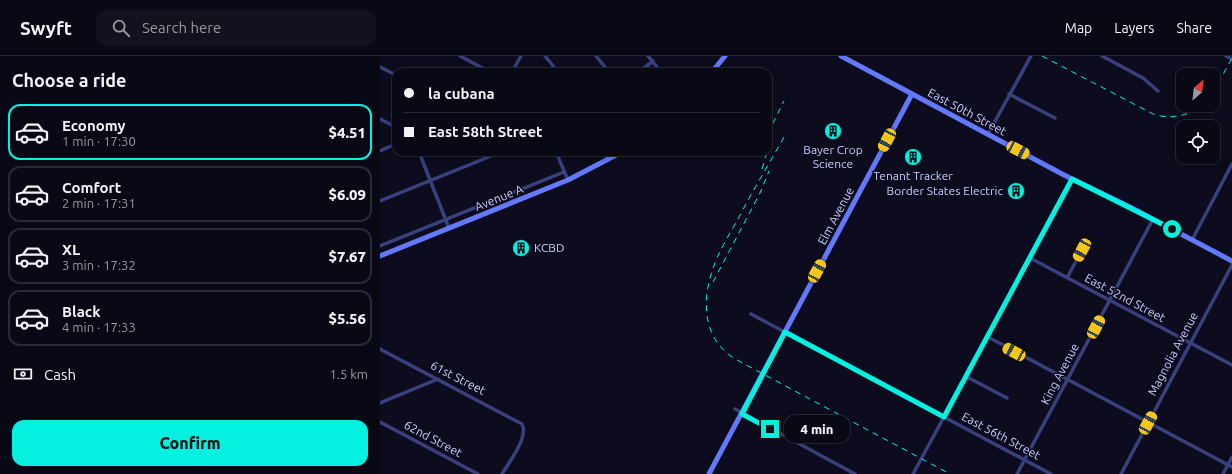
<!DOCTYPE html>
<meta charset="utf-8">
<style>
body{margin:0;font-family:Ubuntu,sans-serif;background:#12121f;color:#f1f3f6;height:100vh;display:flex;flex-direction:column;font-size:15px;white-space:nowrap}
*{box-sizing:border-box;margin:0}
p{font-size:13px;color:#999aa1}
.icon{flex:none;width:22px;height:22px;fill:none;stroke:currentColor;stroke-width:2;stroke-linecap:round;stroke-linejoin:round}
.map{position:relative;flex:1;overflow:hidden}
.panel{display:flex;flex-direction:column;background:#090916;width:380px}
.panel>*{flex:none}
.top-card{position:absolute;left:12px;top:12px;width:380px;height:88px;border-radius:12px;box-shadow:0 2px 10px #0003,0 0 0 1px #292a35;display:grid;align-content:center;height:88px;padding:0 12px;background:#090916}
.needle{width:26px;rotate:28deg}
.buttons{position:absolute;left:796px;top:12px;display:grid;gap:8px}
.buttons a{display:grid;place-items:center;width:44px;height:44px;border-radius:8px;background:#090916;box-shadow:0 2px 10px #0003,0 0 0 1px #292a35;font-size:20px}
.end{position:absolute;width:18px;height:18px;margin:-9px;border:5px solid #04f0e1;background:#111;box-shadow:0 0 0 2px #111}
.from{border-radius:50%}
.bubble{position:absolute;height:28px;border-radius:12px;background:#090916;box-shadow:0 2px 10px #0003,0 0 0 1px #292a35;font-size:13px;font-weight:800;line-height:28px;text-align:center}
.car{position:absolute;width:12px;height:24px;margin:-12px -6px;border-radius:5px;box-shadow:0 0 3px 1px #0007;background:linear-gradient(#f5c518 24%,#345 0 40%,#f5c518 0 76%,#345 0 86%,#f5c518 0)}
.top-card b{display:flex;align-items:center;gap:14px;height:38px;font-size:15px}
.top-card b+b{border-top:1px solid #292a35}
.top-card i{width:10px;height:10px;background:#f1f3f6}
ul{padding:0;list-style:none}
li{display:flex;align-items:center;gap:12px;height:56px;margin:0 8px 6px;padding:0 4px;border:2px solid #292a35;border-radius:12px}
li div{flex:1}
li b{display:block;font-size:15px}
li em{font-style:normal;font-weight:800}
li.current{border-color:#04f0e1}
li>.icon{width:36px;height:36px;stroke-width:1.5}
h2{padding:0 12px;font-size:18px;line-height:48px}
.pay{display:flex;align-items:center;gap:10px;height:44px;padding:0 12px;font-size:15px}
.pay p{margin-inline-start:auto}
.action{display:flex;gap:8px;margin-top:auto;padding:8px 12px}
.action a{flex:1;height:46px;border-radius:12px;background:#04f0e1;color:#111;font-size:16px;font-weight:800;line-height:46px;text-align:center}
header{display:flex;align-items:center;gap:24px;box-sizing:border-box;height:56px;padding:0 20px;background:#090916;border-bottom:1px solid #292a35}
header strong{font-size:19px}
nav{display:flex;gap:22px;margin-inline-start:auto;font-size:14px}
.search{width:280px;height:36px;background:#12121f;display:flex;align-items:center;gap:10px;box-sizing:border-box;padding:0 14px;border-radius:12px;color:#999aa1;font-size:15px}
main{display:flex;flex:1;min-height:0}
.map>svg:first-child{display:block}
</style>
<header>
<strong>Swyft</strong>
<div class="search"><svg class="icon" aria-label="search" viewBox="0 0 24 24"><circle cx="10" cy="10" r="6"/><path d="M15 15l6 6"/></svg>Search here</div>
<nav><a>Map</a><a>Layers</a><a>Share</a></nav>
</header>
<main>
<section class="panel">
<h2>Choose a ride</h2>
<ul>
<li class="current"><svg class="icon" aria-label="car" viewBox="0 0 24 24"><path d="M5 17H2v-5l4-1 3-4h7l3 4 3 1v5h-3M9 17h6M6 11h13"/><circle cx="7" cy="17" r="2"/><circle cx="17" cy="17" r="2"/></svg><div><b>Economy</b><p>1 min · 17:30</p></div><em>$4.51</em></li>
<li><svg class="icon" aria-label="car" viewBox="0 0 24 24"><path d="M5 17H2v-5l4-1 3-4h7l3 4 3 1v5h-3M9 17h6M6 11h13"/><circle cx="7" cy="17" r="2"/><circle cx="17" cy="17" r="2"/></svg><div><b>Comfort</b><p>2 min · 17:31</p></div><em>$6.09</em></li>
<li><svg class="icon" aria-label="car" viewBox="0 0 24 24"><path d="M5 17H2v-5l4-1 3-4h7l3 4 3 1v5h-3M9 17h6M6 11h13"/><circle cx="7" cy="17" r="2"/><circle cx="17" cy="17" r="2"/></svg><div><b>XL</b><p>3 min · 17:32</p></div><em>$7.67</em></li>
<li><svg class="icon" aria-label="car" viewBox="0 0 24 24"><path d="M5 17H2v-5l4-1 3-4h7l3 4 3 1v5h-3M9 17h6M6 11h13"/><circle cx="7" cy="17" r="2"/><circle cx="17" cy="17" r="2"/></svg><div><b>Black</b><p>4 min · 17:33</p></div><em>$5.56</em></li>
</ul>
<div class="pay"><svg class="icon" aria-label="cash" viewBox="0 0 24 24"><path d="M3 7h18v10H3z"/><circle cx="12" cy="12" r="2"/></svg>Cash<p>1.5 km</p></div>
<div class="action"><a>Confirm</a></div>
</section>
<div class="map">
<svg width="852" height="418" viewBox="0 0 852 418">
<rect width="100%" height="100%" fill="#0c0c1e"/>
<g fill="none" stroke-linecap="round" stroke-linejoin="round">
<path stroke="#38417d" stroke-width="3.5" d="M 80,0 L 110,16
M 165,0 L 178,16
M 216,0 L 229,16
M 268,0 L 281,16
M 722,0 L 763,22 L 778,35
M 846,0 L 852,3
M 0,11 L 16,19
M 132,16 L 141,0
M 259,16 L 273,5
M 629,38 L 675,62
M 0,63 L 16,71
M 608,78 L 651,0
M 0,95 L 16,88
M 39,96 L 69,172
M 176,96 L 188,124
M 0,145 L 121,96
M 812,184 L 852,108
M 0,190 L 184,116
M 650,202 L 852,309
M 687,222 L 702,194 L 708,190
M 371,258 L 671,418
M 608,281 L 852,411
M 0,293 L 142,368 C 149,381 129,406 122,418
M 587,321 L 627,342
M 0,347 L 58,323
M 355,353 L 475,418
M 0,366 L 98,418
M 533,418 L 693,123
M 637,418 L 773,163
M 741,418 L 852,209
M 843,418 L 852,401"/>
<path stroke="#6379fc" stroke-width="5" d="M 461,0 L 684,119 L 750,151 L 852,205
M 332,16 L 345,0
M 0,200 L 188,124 L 242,96
M 329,418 L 532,38"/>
<path stroke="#04f0e1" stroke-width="1" stroke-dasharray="6 5" stroke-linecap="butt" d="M 662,0 L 775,59 C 793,63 808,60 823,49
M 833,37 L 852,2
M 404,81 C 389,108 373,134 359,161 C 351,176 341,191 335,207 C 321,242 321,284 357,304 L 570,418
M 388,89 L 393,67 L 404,45
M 382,113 L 387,96
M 333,226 L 380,137 L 389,115"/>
</g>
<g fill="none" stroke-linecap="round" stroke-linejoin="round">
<path stroke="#04f0e1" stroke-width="5" d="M 390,373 L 362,358 L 405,276 L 564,361 L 692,123 L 792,173"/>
</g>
<defs>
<g id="building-disc" transform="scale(0.9)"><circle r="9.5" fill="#04f0e1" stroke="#0c0c1e"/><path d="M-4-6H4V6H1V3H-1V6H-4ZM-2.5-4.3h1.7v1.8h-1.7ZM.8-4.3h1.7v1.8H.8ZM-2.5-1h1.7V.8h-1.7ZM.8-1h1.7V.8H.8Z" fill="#111"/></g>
</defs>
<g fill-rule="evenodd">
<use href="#building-disc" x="453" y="75"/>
<use href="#building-disc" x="533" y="101"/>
<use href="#building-disc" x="636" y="135"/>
<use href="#building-disc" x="141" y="192"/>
</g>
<g text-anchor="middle" stroke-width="3" stroke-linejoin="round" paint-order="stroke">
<g font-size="12" fill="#cbcdfe" stroke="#0c0c1e">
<text transform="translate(587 56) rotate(28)" y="4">East 50th Street</text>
<text transform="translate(119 142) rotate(-22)" y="4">Avenue A</text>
<text transform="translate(456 160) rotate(-62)" y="4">Elm Avenue</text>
<text transform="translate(745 242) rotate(28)" y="4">East 52nd Street</text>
<text transform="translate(793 298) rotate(-62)" y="4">Magnolia Avenue</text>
<text transform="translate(680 318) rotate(-62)" y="4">King Avenue</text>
<text transform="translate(78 322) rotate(27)" y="4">61st Street</text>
<text transform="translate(621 380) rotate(28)" y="4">East 56th Street</text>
<text transform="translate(53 383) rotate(28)" y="4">62nd Street</text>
</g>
<g font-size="12" fill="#cbcdfe" stroke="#0c0c1e">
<text x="453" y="98">Bayer Crop<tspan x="453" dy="14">Science</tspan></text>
<text x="533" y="124">Tenant Tracker</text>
<text x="623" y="139" text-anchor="end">Border States Electric</text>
<text x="154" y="196" text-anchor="start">KCBD</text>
</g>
</g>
</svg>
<div class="buttons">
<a><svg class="needle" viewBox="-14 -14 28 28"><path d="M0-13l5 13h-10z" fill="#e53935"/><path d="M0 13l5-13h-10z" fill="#999aa1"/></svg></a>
<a><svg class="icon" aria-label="locate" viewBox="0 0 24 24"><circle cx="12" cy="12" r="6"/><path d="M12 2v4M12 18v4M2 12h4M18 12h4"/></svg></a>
</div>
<i class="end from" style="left:792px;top:173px"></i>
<i class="end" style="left:390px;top:373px"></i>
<div class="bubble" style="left:404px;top:359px;width:66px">4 min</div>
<i class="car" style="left:507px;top:84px;rotate:208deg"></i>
<i class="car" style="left:638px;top:94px;rotate:118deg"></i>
<i class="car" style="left:702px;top:194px;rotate:208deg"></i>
<i class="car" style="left:437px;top:215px;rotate:28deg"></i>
<i class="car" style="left:716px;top:271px;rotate:28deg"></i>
<i class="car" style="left:634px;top:296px;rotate:298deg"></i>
<i class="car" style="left:768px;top:367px;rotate:28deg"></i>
<div class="top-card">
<b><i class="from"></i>la cubana</b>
<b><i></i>East 58th Street</b>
</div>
</div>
</main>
